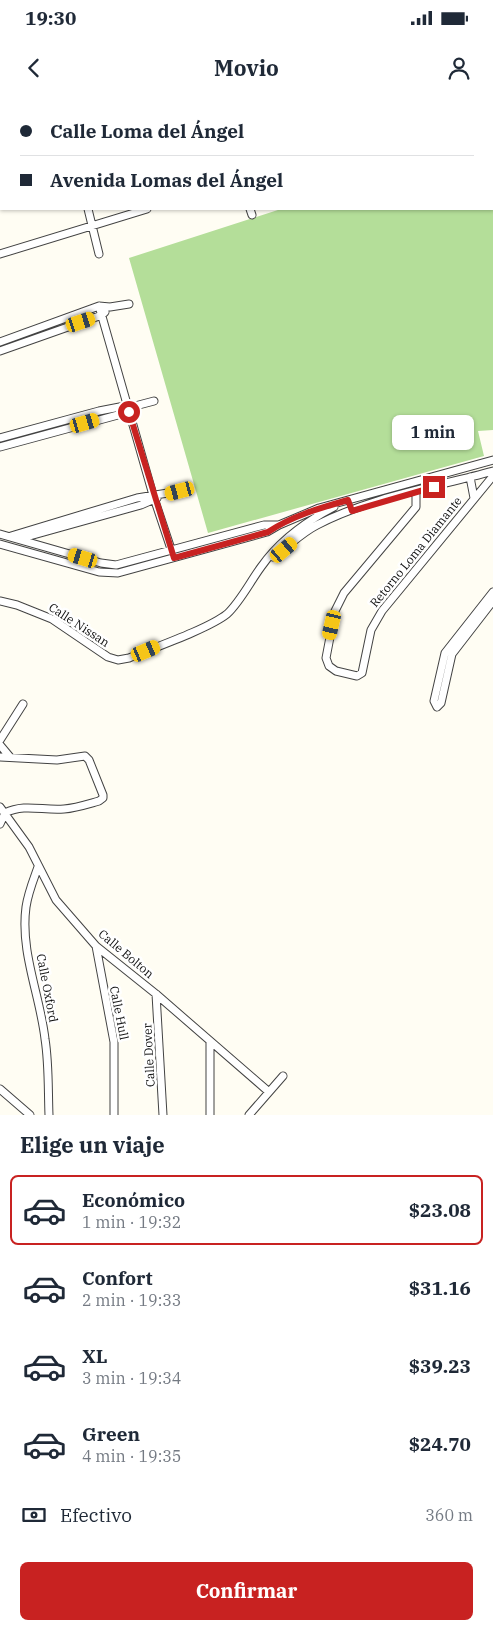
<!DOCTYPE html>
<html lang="es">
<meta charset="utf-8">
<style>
body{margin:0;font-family:"IBM Plex Serif",serif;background:#f2f2f3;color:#1f2937;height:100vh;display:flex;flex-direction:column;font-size:19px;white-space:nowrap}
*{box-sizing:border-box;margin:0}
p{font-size:16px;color:#747a83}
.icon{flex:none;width:28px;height:28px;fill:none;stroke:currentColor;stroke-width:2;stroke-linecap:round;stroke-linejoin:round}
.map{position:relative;height:1015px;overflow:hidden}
.side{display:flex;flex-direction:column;background:#fff;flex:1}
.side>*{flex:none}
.banner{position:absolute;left:0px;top:0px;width:494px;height:110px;box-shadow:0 1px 4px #0004;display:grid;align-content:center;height:110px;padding:0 20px;background:#fff}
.end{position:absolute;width:22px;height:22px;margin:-11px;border:6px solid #c82221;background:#fff;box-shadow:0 0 0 2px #fff}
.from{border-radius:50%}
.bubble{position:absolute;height:35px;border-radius:8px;background:#fff;box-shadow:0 1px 4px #0004;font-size:16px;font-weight:700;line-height:35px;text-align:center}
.car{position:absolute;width:15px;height:30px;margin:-15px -8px;border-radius:6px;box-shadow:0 0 4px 1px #0007;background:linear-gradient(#f5c518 24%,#345 0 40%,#f5c518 0 76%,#345 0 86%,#f5c518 0)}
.banner b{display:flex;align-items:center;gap:18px;height:48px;font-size:19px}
.banner b+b{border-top:1px solid #e0e1e3}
.banner i{width:12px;height:12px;background:#1f2937}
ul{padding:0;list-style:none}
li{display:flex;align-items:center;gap:15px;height:70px;margin:0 10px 8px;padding:0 10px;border:2px solid transparent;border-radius:8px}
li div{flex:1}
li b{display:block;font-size:19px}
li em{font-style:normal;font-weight:700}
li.selected{border-color:#c82221}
li>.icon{width:45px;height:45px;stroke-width:1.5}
h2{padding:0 20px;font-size:22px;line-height:60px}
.pay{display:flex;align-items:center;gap:12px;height:55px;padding:0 20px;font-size:19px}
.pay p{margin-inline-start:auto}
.button{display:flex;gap:10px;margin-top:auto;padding:10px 20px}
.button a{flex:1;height:58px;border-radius:8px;background:#c82221;color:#fff;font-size:20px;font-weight:700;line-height:58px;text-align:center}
.status{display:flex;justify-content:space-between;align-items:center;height:35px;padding:0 25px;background:#fff;direction:ltr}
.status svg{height:14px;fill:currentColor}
header{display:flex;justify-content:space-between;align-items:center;height:65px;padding:0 20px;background:#fff;font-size:22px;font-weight:700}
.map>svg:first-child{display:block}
</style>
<div class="status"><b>19:30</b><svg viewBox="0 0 49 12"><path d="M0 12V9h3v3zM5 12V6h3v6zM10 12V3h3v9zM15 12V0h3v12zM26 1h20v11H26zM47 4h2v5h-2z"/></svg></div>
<header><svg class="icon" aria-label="back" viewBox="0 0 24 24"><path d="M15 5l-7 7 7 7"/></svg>Movio<svg class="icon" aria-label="person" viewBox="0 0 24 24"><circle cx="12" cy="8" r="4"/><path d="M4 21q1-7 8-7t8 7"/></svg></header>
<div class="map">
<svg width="493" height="1015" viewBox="0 0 493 1015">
<rect width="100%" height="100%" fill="#fffdf3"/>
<path fill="#b4de99" d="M 493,29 L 493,330 L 478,331 L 484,356 L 208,433 L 129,158 L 281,109 L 492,109 Z"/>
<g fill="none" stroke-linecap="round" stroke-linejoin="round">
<g stroke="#434343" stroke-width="9">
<path id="street" d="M 335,0 L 336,1
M 94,1 L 95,0
M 202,1 L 206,0
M 0,64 L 1,64
M 88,109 L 99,154
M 250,109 L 252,115
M 0,154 L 147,109
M 99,206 L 153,395 L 172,452
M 0,242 L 99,206 L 110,207 L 129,204
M 0,251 L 102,215 L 105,212
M 0,338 L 99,311 L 130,305
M 0,347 L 129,312 L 135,306 L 154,301
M 470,377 L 474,398
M 416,391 L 416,407 L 344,493 L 335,511 L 326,558 L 329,566 L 336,571 L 357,576 L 362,573 L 371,530 L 382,511 L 493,376
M 0,434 L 101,463 L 116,465 L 264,425 L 278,425
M 11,436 L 137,398 L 180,391
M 19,439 L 141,405 L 157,398
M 0,444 L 99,472 L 118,473 L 267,432 L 279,425 L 319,408 L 493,360
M 273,457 C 288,447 301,433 317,425 C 371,397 435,387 493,371
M 493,492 L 445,553 L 434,601 L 437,607 L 441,603 L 452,554 L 493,501
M 0,501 L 17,505 L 52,519 L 108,557 L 118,560 L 129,558 C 153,548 208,529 227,514 C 240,502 250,482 261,467 C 280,440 305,422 334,407
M 0,640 L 23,604
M 0,645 L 10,657
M 0,657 L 57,660 L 85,656 L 89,660 L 103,695 L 103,698 L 99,701 C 88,704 76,708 64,709 C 43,711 25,703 5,713 L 0,724
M 0,707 L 29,747 L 56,800 L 96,846 L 156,894 L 269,992
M 38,767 C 33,781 28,793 26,807 C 20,852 40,895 45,939 C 49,964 48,990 49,1015
M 96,846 L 114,942 L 114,1015
M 156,894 L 163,1015
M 0,989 L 30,1015
M 210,1015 L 210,941
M 249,1015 L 283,976"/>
</g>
<use href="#street" stroke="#fff" stroke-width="7"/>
</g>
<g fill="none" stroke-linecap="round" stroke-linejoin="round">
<path stroke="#c82221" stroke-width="6" d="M 129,312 L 174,458 L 268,432 C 292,416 320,408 348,400 L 352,411 L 434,387"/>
</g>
<g text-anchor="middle" stroke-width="5" stroke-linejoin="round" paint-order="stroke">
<g font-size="12" fill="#101010" stroke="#fff">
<text transform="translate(416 452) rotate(-51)" y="4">Retorno Loma Diamante</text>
<text transform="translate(79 525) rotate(33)" y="4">Calle Nissan</text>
<text transform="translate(126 854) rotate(40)" y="4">Calle Bolton</text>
<text transform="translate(47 888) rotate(79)" y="4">Calle Oxford</text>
<text transform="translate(119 913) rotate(79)" y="4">Calle Hull</text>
<text transform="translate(149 955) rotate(-93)" y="4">Calle Dover</text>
</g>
</g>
</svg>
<i class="end from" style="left:129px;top:312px"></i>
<i class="end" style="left:434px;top:387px"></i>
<div class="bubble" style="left:392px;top:315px;width:82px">1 min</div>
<i class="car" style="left:81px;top:222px;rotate:72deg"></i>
<i class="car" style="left:85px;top:323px;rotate:74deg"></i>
<i class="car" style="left:180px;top:391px;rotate:255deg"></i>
<i class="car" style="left:284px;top:450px;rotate:50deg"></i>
<i class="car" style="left:83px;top:458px;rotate:287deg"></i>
<i class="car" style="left:332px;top:525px;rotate:193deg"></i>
<i class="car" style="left:146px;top:551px;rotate:67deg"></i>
<div class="banner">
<b><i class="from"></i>Calle Loma del Ángel</b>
<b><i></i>Avenida Lomas del Ángel</b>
</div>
</div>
<section class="side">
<h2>Elige un viaje</h2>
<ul>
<li class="selected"><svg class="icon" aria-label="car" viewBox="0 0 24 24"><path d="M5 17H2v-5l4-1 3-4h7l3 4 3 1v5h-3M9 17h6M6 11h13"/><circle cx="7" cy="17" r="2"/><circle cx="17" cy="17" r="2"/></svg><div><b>Económico</b><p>1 min · 19:32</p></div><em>$23.08</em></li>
<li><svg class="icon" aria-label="car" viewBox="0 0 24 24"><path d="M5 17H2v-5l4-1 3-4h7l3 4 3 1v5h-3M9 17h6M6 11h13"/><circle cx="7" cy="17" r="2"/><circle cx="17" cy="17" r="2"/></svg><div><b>Confort</b><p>2 min · 19:33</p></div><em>$31.16</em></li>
<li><svg class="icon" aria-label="car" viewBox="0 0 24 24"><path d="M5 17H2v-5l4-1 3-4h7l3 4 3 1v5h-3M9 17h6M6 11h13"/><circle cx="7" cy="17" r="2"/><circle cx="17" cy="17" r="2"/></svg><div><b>XL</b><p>3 min · 19:34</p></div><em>$39.23</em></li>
<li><svg class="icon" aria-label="car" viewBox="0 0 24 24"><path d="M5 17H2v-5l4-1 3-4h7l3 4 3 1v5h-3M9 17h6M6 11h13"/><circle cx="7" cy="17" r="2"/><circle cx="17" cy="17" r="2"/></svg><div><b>Green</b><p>4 min · 19:35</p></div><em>$24.70</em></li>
</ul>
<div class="pay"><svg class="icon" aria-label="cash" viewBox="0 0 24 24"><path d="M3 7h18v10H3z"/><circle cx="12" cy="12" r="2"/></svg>Efectivo<p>360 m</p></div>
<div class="button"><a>Confirmar</a></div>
</section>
